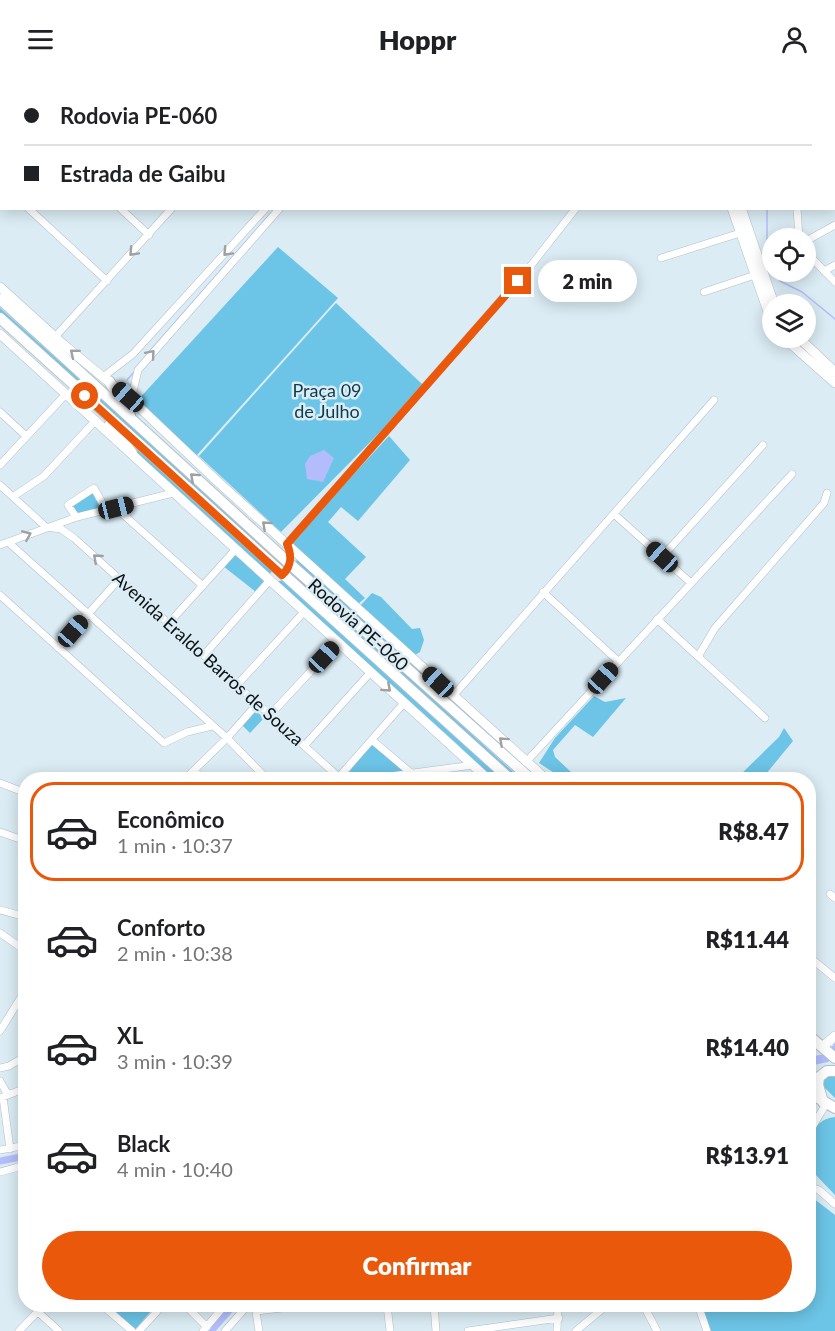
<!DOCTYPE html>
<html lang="pt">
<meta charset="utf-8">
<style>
body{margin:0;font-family:Lato,sans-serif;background:#f2f2f2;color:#202124;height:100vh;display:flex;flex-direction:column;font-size:22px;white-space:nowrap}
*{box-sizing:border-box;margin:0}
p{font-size:20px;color:#757577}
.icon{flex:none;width:33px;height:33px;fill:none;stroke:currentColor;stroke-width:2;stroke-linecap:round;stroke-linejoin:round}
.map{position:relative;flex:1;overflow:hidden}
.details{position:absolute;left:18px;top:694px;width:798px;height:540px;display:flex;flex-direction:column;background:#fff;border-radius:24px;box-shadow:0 3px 15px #0003}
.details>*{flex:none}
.hud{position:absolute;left:0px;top:0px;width:836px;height:132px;box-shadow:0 3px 15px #0003;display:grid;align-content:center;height:132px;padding:0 24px;background:#fff}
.fabs{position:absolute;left:762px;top:150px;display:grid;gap:12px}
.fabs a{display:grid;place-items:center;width:54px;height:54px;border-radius:50%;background:#fff;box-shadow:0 3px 15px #0003;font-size:30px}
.end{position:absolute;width:27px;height:27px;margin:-14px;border:8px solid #ea580c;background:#fff;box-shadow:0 0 0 3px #fff}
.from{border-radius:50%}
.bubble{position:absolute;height:42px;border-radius:21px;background:#fff;box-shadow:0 3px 15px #0003;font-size:20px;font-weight:800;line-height:42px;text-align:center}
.car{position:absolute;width:18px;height:36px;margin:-18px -9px;border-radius:8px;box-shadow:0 0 4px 2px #0007;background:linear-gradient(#222 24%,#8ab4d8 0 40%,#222 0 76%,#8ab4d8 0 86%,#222 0)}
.hud b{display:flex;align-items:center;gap:21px;height:57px;font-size:22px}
.hud b+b{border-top:2px solid #e0e0e0}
.hud i{width:15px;height:15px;background:#202124}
ul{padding:10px 0 0;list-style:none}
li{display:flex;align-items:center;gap:18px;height:99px;margin:0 12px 9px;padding:0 12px;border:3px solid transparent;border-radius:24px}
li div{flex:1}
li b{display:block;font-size:22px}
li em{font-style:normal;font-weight:800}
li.current{border-color:#ea580c}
li>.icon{width:54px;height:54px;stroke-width:1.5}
.cta{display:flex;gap:12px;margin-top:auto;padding:12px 24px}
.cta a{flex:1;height:69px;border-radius:36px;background:#ea580c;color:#fff;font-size:24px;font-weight:800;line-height:69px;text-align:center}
header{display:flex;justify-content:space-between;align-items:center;height:78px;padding:0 24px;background:#fff;font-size:27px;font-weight:800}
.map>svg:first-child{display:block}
</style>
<header><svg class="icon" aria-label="menu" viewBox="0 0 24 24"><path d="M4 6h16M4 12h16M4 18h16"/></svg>Hoppr<svg class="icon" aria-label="person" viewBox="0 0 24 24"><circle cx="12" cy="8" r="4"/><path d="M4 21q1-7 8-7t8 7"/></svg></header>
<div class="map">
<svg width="835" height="1253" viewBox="0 0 835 1253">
<rect width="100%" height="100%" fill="#dbecf4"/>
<path fill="#6cc4e6" d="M 278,169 L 338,220 L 196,378 L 137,323 Z
M 336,225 L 423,307 L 384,350 L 281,454 L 199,378 Z
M 0,230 L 285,486 L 281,491 L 0,238 Z
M 115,349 L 273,492 L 270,496 L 135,373 Z
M 389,358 L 410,382 L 358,443 L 341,429 L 328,444 L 366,479 L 345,501 L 365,520 L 358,526 L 289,466 Z
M 95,406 L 107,428 L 72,437 L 66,427 Z
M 233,475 L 265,504 L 256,514 L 223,488 Z
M 298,479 L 541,702 L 533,702 L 295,486 Z
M 290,491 L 522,702 L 515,702 L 287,497 Z
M 283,502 L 504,702 L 492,702 L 456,665 L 276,504 Z
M 372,515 L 381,519 L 412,551 L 420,550 L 424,562 L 420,574 L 415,577 L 360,528 Z
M 594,618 L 605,624 L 626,620 L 593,659 L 575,647 L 553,672 L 555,679 L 571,694 L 562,700 L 539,685 L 555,660 Z
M 255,632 L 264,640 L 250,655 L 242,647 Z
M 784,650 L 793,663 L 761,702 L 735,702 L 779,659 Z
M 372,664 L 407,693 L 344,701 Z
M 835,995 L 835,1020 L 823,1008 L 822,1000 Z
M 835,1039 L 835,1117 L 814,1095 L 808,1095 C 808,1074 807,1041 835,1039 Z
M 809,1117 L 835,1137 L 835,1253 L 710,1253 L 701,1227 L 808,1227 Z
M 104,1227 L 156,1227 L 134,1253 Z"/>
<path fill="#b3bdfc" d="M 324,372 L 334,380 L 323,404 L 307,401 L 305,386 L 310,378 Z
M 835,965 L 835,977 L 828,984 L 809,988 L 808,979 L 826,976 Z"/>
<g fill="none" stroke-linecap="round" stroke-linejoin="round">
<path stroke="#b3bdfc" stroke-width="1.5" d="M 381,0 L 381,2
M 767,130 L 767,182 L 772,191
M 774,194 L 780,203 L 802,214 L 835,241
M 150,273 L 271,135
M 127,302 L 134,294"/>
<path stroke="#b3bdfc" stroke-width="7" d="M 0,1083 L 26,1078
M 211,1253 L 234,1227"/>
<g stroke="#b1c1c9" stroke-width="8">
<path id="minor" d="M 181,0 L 183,2
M 277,0 L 279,2
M 370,0 L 371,2
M 389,0 L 390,2
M 462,0 L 464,2
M 64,2 L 66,0
M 289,2 L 290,0
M 422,2 L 424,0
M 485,2 L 486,0
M 545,2 L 546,0
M 606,2 L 608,0
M 669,2 L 670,0
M 834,11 L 835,10
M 834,31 L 835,30
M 834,70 L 835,69
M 0,73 L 2,72
M 0,106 L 2,107
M 834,108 L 835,108
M 28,130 L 107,203
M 120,130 L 149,157
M 797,130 L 799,160
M 806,163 L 835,147
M 806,174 L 835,204
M 661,180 L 740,155
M 824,193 L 835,187
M 704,214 L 755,197
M 55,259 L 172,130
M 103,299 L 133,276 L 266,130
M 137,326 L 132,318 L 138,292 L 280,130
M 0,334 L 26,358
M 0,387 L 66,316
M 0,407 L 46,449
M 14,418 L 44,398 L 96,342
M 116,430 L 203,508
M 614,436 L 691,505
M 76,439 L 68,427 L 94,410 L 106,432
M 46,449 L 61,451 L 74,460 L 342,702
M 8,464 L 227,660 L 268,702
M 287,466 L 529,190 L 576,130
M 0,467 L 77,439 L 173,415
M 662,479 L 763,367
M 543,514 L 618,583
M 0,517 L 164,665 L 187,654 L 212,648
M 657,541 L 765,640
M 169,545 L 235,472
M 58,570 L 120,500
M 204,577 L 270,502
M 699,577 L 715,550 L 824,425 L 827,415
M 237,607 L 304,534
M 453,618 L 714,322
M 270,637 L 338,564
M 372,662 L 411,695
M 304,668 L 370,595
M 526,684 L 792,396
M 195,693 L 204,702
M 339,699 L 404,625
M 184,702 L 227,660 L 258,625
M 361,702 L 473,687
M 0,705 L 26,715
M 0,754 L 26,763
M 830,816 L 835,820
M 0,832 L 26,839
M 21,837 L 26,826
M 0,855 L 26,873
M 808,878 L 835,900
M 0,953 L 26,911
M 0,990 L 9,988 L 26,978
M 0,1003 L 8,1017
M 3,1019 L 10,1071
M 0,1020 L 26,1010
M 808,1056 L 826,1026
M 0,1072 L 26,1067
M 0,1094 L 26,1087
M 808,1108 L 819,1112 L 835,1126
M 102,1227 L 132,1253
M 185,1227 L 207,1249
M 255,1227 L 259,1253
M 387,1227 L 390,1253
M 434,1227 L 436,1253
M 698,1227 L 707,1253
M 37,1233 L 59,1253
M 256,1233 L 308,1227
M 647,1234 L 657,1253
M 19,1253 L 44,1227
M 139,1253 L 163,1227
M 203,1253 L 225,1227
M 225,1253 L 248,1227
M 468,1253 L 559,1240
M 557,1253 L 558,1227
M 576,1253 L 607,1227"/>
</g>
<g stroke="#b1c1c9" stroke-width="10">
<path id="major" d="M 687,0 L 688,2
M 697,0 L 697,2
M 732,130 L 772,245
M 741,130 L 774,226
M 0,209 L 64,267 L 138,328 L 217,403 L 547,702
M 0,256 L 489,702
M 784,260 L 835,305
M 799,260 L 835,294
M 822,969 L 835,958"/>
</g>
<g stroke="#b1c1c9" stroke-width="12">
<path id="highway" d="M 0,221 L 290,486 L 532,702
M 0,240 L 511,702
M 109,303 L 130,337
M 110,346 L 132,375
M 808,957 L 835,980
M 808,1014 L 835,1030
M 823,1024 L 818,1007 L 819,999 L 827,993 L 835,993"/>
</g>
<use href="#minor" stroke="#fff" stroke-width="7"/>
<use href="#major" stroke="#fff" stroke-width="9"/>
<use href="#highway" stroke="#fff" stroke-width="10"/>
</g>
<defs><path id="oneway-chevron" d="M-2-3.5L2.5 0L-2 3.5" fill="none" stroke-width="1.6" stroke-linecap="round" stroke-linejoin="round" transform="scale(1.5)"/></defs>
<g stroke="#9ea0a1">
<use href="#oneway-chevron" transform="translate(133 174) rotate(133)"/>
<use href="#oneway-chevron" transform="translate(227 174) rotate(133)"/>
<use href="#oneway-chevron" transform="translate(74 275) rotate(-140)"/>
<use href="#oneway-chevron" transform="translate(151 276) rotate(-49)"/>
<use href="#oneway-chevron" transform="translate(194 399) rotate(-138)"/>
<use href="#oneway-chevron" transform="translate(266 447) rotate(-138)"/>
<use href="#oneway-chevron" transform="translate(27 457) rotate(-23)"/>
<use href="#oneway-chevron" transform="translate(97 480) rotate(-139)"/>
<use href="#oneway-chevron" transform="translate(387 610) rotate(42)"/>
<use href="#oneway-chevron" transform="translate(503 663) rotate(-138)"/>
</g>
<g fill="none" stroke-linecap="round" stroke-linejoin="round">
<path stroke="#ea580c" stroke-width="8" d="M 85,318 L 282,497 C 292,488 292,478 287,466 L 518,203"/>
</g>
<g text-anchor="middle" stroke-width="5" stroke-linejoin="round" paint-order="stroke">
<g font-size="18" fill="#0c3c4c" stroke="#dbecf4">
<text x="327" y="319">Praça 09<tspan x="327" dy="21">de Julho</tspan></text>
</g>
<g font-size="18" fill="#0c1215" stroke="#dbecf4">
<text transform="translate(358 547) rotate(42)" y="6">Rodovia PE-060</text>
<text transform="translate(208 581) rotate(42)" y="6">Avenida Eraldo Barros de Souza</text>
</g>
</g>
</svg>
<div class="fabs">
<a><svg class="icon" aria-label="locate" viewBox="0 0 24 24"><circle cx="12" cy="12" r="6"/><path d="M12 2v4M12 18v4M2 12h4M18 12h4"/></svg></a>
<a><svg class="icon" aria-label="layers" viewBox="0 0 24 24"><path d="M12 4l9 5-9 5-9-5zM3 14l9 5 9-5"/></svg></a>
</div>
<i class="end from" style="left:85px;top:318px"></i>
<i class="end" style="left:518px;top:203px"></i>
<div class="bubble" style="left:538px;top:182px;width:99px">2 min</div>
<i class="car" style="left:128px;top:319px;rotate:311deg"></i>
<i class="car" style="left:116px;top:430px;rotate:76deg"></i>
<i class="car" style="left:662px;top:479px;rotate:312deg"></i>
<i class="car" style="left:73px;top:553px;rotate:41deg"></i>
<i class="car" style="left:324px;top:579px;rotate:43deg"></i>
<i class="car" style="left:603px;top:600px;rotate:42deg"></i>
<i class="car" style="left:438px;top:604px;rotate:313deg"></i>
<div class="hud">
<b><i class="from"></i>Rodovia PE-060</b>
<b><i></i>Estrada de Gaibu</b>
</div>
<section class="details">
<ul>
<li class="current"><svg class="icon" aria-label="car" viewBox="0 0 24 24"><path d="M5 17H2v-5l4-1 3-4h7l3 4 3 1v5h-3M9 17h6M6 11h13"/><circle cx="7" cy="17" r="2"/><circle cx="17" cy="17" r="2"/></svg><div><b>Econômico</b><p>1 min · 10:37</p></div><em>R$8.47</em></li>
<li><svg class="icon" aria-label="car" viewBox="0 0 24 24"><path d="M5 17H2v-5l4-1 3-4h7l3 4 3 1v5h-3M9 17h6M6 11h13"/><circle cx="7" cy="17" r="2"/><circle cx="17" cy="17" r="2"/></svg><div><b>Conforto</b><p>2 min · 10:38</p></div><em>R$11.44</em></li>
<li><svg class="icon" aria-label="car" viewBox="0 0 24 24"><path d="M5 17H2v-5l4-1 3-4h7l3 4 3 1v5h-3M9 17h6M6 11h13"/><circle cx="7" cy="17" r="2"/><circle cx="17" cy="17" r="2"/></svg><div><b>XL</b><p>3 min · 10:39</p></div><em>R$14.40</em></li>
<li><svg class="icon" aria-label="car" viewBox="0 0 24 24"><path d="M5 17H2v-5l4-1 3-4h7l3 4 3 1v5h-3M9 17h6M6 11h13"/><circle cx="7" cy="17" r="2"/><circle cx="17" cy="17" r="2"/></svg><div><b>Black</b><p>4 min · 10:40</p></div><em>R$13.91</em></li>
</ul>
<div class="cta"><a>Confirmar</a></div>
</section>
</div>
